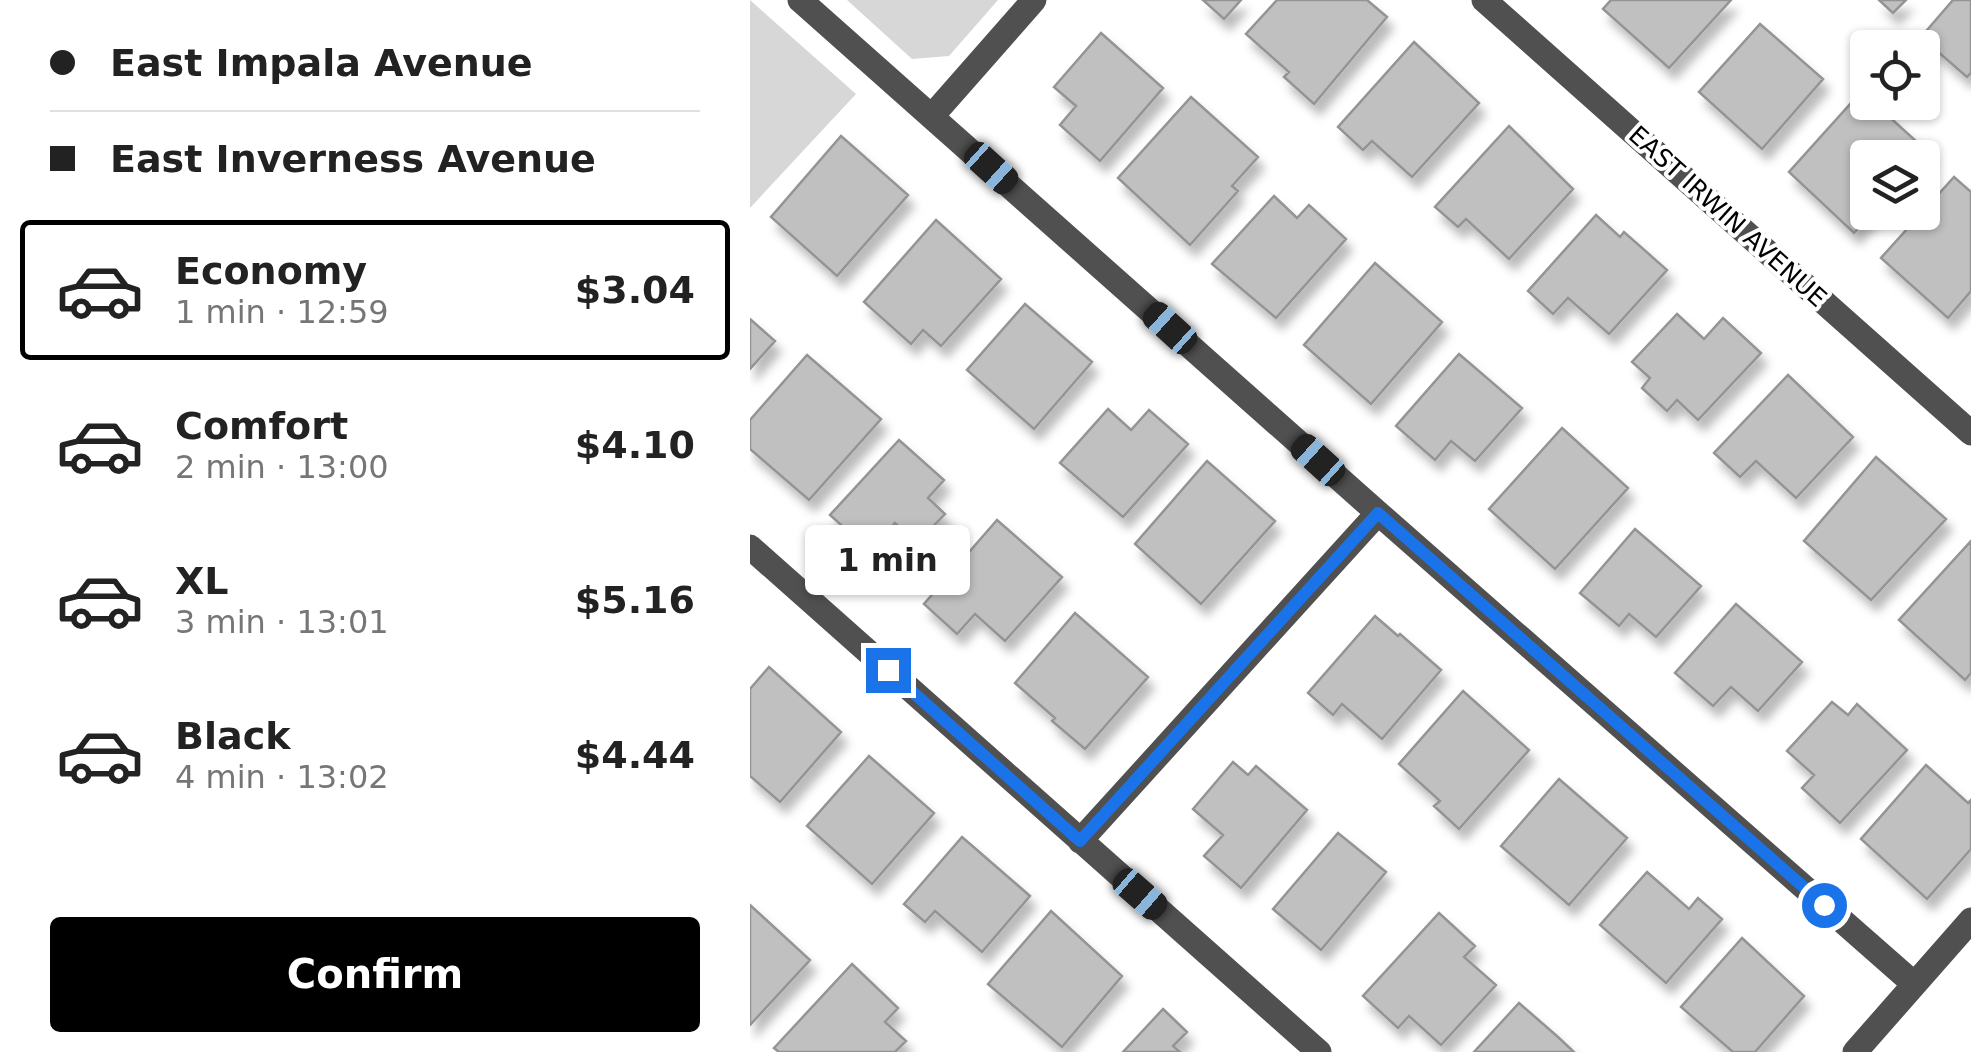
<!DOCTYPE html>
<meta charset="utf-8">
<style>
body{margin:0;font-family:"DejaVu Sans",sans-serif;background:#f2f2f2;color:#222;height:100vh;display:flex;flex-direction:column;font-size:38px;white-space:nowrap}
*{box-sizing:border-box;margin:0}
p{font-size:32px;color:#767676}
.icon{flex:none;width:55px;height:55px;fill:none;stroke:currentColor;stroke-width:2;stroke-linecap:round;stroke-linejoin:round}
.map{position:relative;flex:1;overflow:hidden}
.side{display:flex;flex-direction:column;background:#fff;width:750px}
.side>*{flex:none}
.banner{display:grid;align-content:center;height:220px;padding:0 50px;background:#fff}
.tools{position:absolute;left:1100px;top:30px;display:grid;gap:20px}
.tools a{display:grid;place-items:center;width:90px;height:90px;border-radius:10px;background:#fff;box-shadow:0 2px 8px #0004;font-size:50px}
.end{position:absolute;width:45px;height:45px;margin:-22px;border:12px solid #1a73e8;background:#fff;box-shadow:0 0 0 5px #fff}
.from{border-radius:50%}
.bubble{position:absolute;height:70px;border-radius:10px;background:#fff;box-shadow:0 2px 8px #0004;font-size:32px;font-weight:700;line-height:70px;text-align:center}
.car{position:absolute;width:30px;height:60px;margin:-30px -15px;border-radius:12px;box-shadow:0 0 8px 2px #0007;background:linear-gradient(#222 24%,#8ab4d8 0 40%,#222 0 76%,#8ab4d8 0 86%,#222 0)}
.banner b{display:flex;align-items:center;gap:35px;height:95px;font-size:38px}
.banner b+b{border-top:2px solid #e0e0e0}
.banner i{width:25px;height:25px;background:#222}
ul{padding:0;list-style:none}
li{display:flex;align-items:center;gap:30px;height:140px;margin:0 20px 15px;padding:0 30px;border:5px solid transparent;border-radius:10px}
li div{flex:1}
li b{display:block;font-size:38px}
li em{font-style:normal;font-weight:700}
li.on{border-color:#000}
li>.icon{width:90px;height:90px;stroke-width:1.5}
.action{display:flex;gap:20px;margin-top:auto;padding:20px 50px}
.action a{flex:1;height:115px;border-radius:10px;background:#000;color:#fff;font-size:40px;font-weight:700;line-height:115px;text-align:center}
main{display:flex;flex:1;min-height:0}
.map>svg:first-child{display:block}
</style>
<main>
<section class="side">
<div class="banner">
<b><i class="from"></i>East Impala Avenue</b>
<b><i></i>East Inverness Avenue</b>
</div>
<ul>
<li class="on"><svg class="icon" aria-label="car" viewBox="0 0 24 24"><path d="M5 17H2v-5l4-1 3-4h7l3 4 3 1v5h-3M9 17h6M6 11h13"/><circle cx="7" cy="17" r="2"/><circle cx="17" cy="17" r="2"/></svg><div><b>Economy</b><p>1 min · 12:59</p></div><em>$3.04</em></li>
<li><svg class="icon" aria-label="car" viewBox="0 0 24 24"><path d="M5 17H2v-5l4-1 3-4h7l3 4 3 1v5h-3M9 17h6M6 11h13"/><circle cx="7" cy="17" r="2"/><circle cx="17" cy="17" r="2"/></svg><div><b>Comfort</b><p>2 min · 13:00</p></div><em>$4.10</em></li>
<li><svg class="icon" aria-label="car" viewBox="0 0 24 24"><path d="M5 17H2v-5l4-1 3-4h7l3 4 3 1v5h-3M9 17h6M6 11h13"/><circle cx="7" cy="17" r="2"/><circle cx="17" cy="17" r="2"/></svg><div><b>XL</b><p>3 min · 13:01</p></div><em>$5.16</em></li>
<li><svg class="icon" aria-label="car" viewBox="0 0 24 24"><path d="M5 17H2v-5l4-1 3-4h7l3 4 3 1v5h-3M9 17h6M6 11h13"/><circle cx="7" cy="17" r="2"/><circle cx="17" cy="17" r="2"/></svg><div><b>Black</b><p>4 min · 13:02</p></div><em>$4.44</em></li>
</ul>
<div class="action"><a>Confirm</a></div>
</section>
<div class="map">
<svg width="1221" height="1052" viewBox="0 0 1221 1052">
<defs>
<filter id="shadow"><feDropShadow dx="6" dy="11" stdDeviation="5" flood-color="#0004"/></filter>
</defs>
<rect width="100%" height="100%" fill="#fff"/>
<path fill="#d7d7d7" d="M 0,0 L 106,94 L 0,208 Z
M 97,0 L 248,0 L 199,56 L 162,59 Z"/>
<path fill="#c0c0c0" stroke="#949494" stroke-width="2.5" filter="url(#shadow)" d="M 453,0 L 491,0 L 474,19 Z
M 527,0 L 617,0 L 637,17 L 564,104 L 534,77 L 539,72 L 496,34 Z
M 861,0 L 981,0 L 919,68 L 853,9 Z
M 1129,0 L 1156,0 L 1143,13 Z
M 1203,0 L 1221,0 L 1221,73 L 1217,77 L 1171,37 Z
M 1010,24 L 1073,79 L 1012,149 L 949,92 Z
M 351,33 L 413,88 L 350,161 L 310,125 L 326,106 L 304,87 Z
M 664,42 L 729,103 L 662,177 L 622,141 L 613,150 L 588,127 Z
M 1111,92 L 1118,97 L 1118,102 L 1123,102 L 1178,152 L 1172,158 L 1118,158 L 1118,212 L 1123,212 L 1104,233 L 1039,172 Z
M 441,97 L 508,157 L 482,186 L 488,191 L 440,245 L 368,178 Z
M 759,126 L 823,189 L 759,259 L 716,219 L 708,227 L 685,207 Z
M 91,136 L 158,195 L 87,276 L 21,217 Z
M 1204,177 L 1221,192 L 1221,291 L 1198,318 L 1131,258 Z
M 524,196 L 547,218 L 559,205 L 596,239 L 526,318 L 462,264 Z
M 846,215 L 870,237 L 874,232 L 917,270 L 859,334 L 818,298 L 803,314 L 778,291 Z
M 186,220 L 251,279 L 191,346 L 173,330 L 161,344 L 114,302 Z
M 625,263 L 692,322 L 621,404 L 554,345 Z
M 275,304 L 342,362 L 284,429 L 217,370 Z
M 927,314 L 954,339 L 973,318 L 1011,353 L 948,420 L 927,400 L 917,411 L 892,388 L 900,378 L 882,362 Z
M 0,319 L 25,341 L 0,369 Z
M 709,354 L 772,408 L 725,461 L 701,441 L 685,460 L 646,426 Z
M 57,355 L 131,419 L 59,500 L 0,449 L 0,420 Z
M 1038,375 L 1103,437 L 1046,498 L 1006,461 L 990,477 L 964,453 Z
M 358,409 L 381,430 L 399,410 L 438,444 L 373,517 L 310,463 Z
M 812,428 L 878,488 L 805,569 L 739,509 Z
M 149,440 L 194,480 L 178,498 L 195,514 L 167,543 L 145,523 L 120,551 L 80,515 Z
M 1126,457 L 1196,519 L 1121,600 L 1054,541 Z
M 457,461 L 525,521 L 451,604 L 385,544 Z
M 247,520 L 312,577 L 255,641 L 225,614 L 207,634 L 174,604 Z
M 885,529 L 951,586 L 906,637 L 879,614 L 869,626 L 830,593 Z
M 1221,541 L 1221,673 L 1215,680 L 1149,620 Z
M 986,604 L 1052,662 L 1008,711 L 981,687 L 963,706 L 925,673 Z
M 325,613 L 398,677 L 335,749 L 302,721 L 305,718 L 265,683 Z
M 625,616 L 648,636 L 650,634 L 691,670 L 632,739 L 592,704 L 583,715 L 558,693 Z
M 19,667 L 91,732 L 30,802 L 0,776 L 0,689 Z
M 713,691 L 779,750 L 709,829 L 684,806 L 690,801 L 649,764 Z
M 1082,702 L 1098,715 L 1107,704 L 1157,750 L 1090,823 L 1052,788 L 1064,775 L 1037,751 Z
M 119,756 L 184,813 L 122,884 L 57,826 Z
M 483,762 L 498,775 L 506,766 L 557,810 L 491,888 L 454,856 L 473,835 L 443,809 Z
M 1176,765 L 1218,803 L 1221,800 L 1221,849 L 1177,899 L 1111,839 Z
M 809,779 L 877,838 L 819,905 L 751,846 Z
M 588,833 L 636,872 L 571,950 L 523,909 Z
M 212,837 L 280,896 L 232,952 L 185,911 L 175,922 L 154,904 Z
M 897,872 L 939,909 L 948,898 L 972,919 L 916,983 L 850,925 Z
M 0,905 L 60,960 L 0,1025 Z
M 301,911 L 372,976 L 312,1047 L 238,984 Z
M 689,913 L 725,946 L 714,957 L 746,985 L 691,1045 L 659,1016 L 648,1028 L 613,996 Z
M 992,938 L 1054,996 L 1005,1052 L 983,1052 L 931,1007 Z
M 102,964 L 148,1008 L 135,1022 L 156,1041 L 145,1052 L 29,1052 L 24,1048 Z
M 769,1003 L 808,1037 L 824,1052 L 724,1052 Z
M 413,1009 L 437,1032 L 423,1046 L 430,1052 L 373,1052 Z"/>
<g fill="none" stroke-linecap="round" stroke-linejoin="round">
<path stroke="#505050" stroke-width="25" d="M 50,0 L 628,513 L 1163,983
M 734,0 L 1221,433
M 182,116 L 284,0
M 0,547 L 569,1052
M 330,841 L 628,513
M 1105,1052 L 1221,920"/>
</g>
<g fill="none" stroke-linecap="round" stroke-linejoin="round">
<path stroke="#1a73e8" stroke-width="12" d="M 138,670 L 330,841 L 628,513 L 1074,905"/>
</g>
<g text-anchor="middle" stroke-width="8" stroke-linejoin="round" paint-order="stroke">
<g font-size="25" fill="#000" stroke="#fff">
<text transform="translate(978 216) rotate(42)" y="9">EAST IRWIN AVENUE</text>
</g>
</g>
</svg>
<div class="tools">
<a><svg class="icon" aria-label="locate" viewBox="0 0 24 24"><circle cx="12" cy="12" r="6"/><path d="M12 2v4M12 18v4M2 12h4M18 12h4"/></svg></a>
<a><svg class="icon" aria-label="layers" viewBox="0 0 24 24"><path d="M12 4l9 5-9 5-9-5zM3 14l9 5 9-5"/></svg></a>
</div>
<i class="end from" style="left:1074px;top:905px"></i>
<i class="end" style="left:138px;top:670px"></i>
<div class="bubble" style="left:55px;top:525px;width:165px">1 min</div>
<i class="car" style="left:241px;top:168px;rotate:132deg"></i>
<i class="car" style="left:420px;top:328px;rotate:312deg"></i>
<i class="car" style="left:568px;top:460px;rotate:312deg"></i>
<i class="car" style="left:390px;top:894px;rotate:131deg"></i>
</div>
</main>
